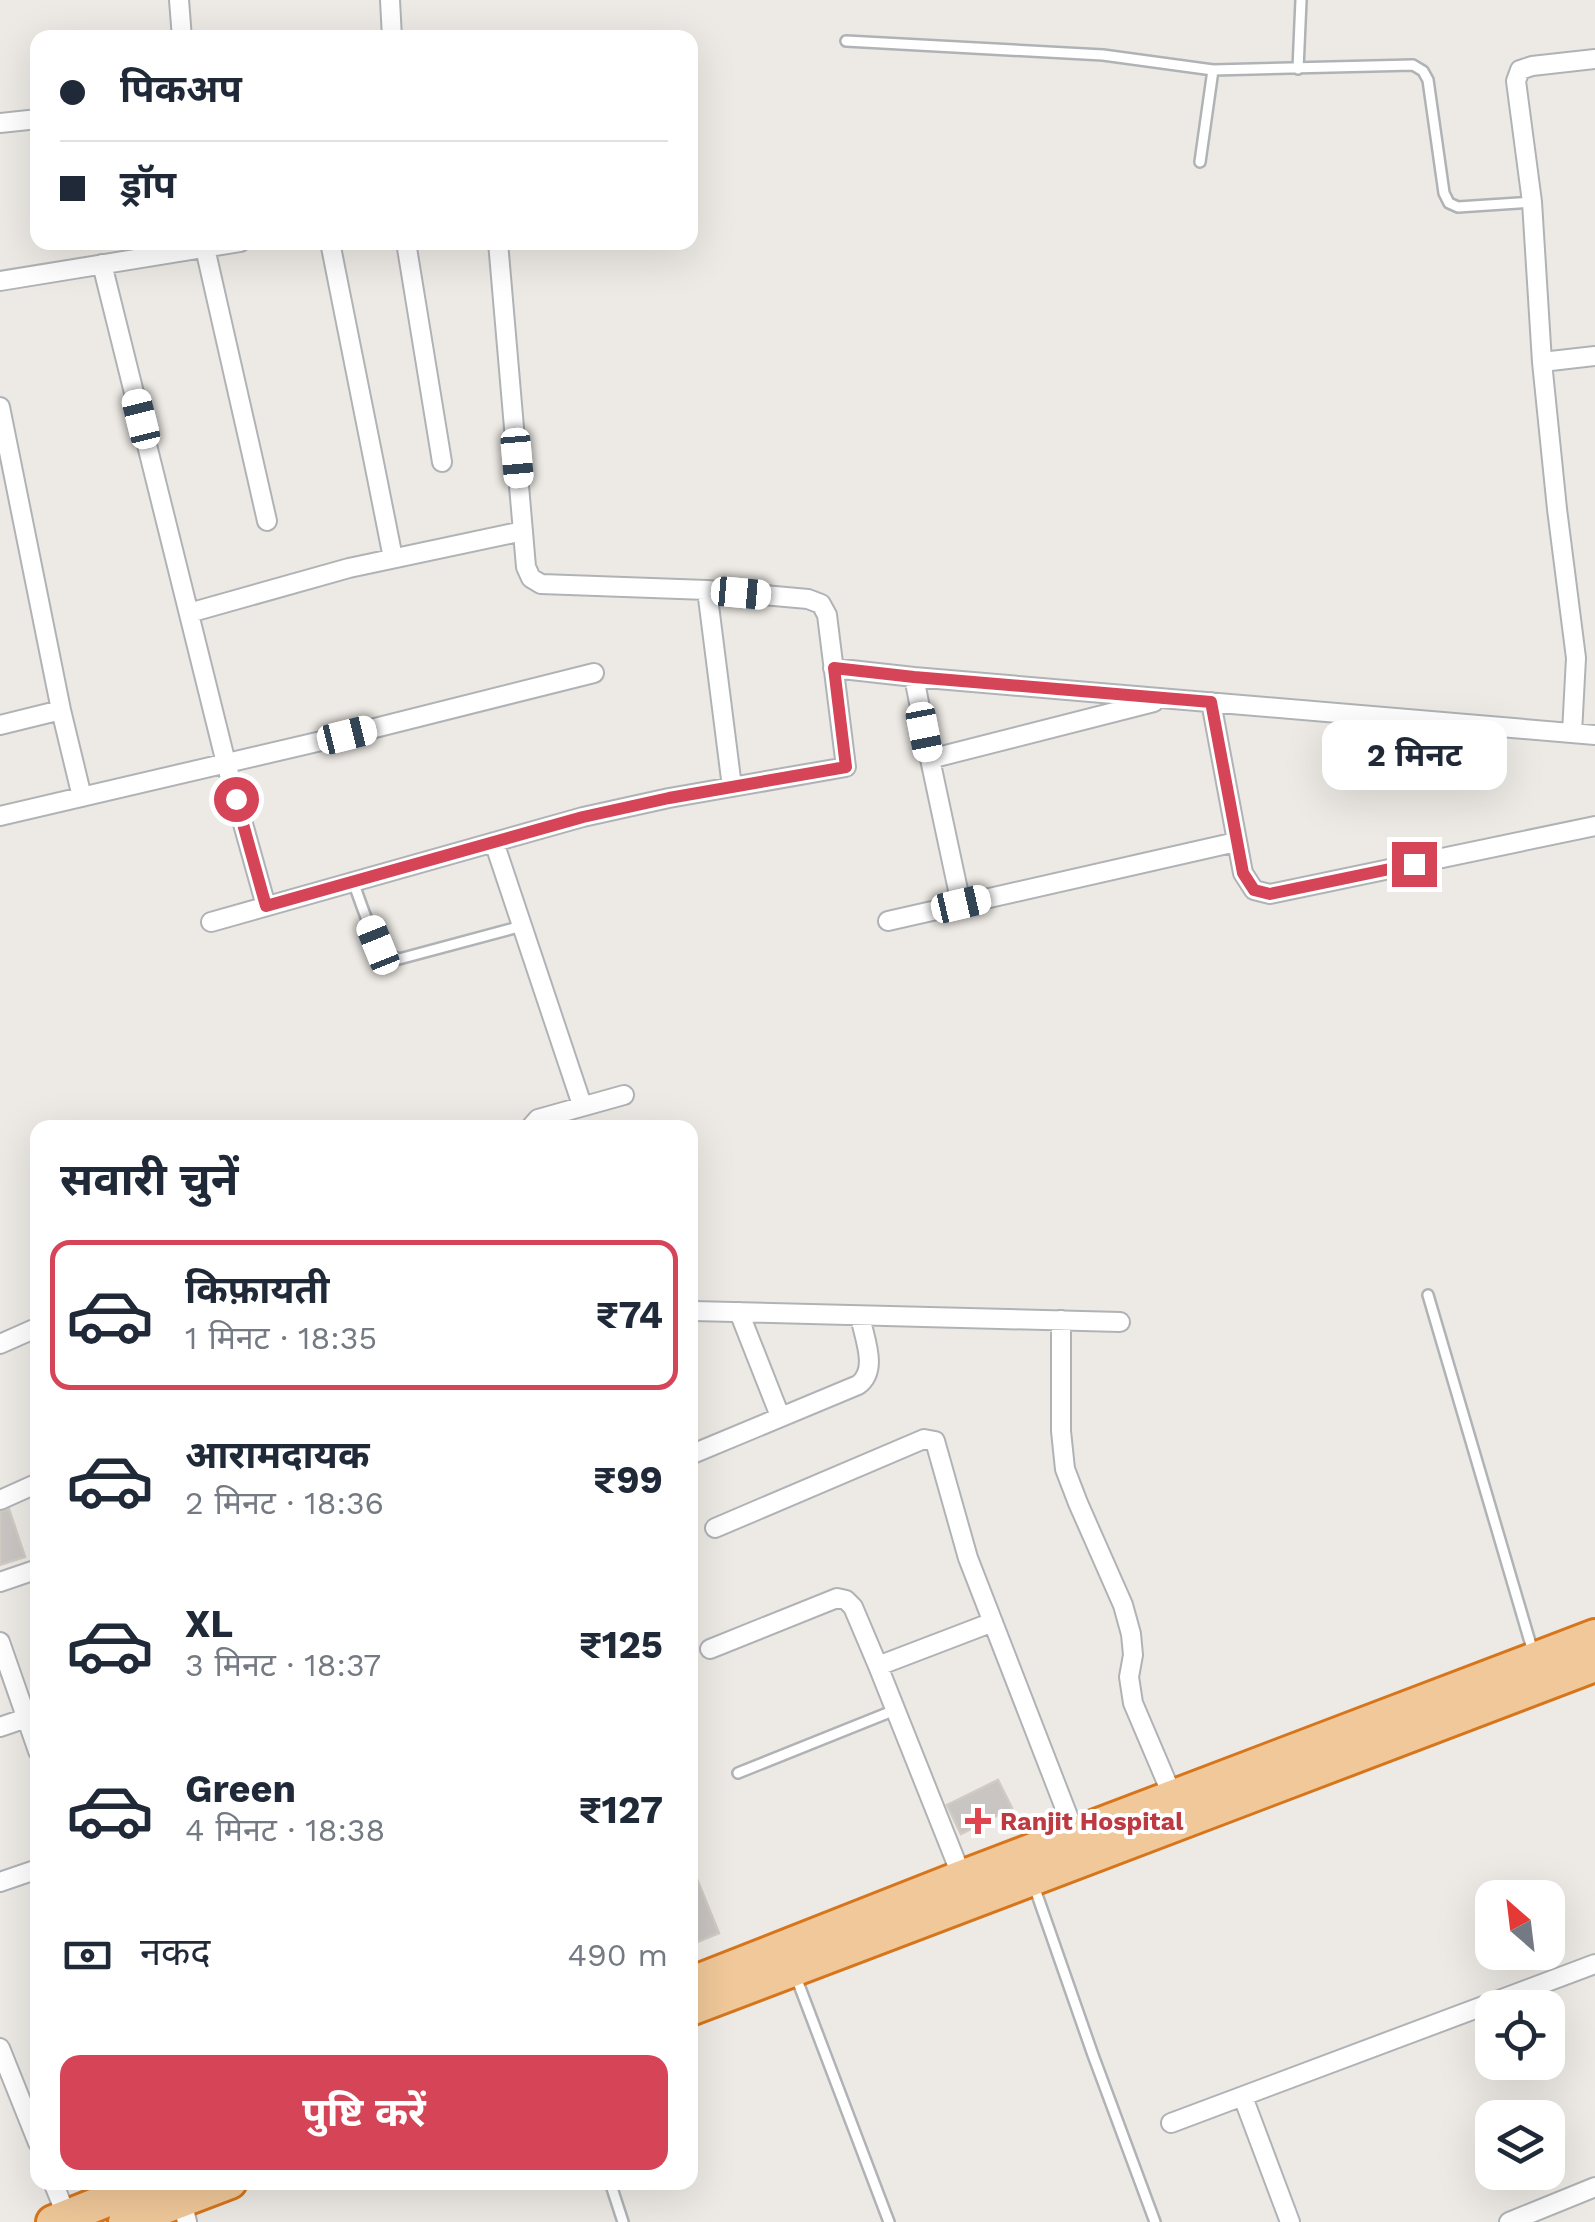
<!DOCTYPE html>
<html lang="hi">
<meta charset="utf-8">
<style>
body{margin:0;font-family:"Work Sans","Noto Sans Devanagari",sans-serif;background:#f6f6f7;color:#1f2937;height:100vh;display:flex;flex-direction:column;font-size:38px;white-space:nowrap}
*{box-sizing:border-box;margin:0}
p{font-size:32px;color:#747a83}
.icon{flex:none;width:55px;height:55px;fill:none;stroke:currentColor;stroke-width:2;stroke-linecap:round;stroke-linejoin:round}
.map{position:relative;flex:1;overflow:hidden}
.sheet{position:absolute;left:30px;top:1120px;width:668px;height:1070px;display:flex;flex-direction:column;background:#fff;border-radius:20px;box-shadow:0 10px 40px #0002}
.sheet>*{flex:none}
.guide{position:absolute;left:30px;top:30px;width:668px;height:220px;border-radius:20px;box-shadow:0 10px 40px #0002;display:grid;align-content:center;height:220px;padding:0 30px;background:#fff}
.needle{width:65px;rotate:332deg}
.buttons{position:absolute;left:1475px;top:1880px;display:grid;gap:20px}
.buttons a{display:grid;place-items:center;width:90px;height:90px;border-radius:20px;background:#fff;box-shadow:0 10px 40px #0002;font-size:50px}
.end{position:absolute;width:45px;height:45px;margin:-22px;border:12px solid #d54457;background:#fff;box-shadow:0 0 0 5px #fff}
.from{border-radius:50%}
.bubble{position:absolute;height:70px;border-radius:20px;background:#fff;box-shadow:0 10px 40px #0002;font-size:32px;font-weight:700;line-height:70px;text-align:center}
.car{position:absolute;width:30px;height:60px;margin:-30px -15px;border-radius:12px;box-shadow:0 0 8px 2px #0007;background:linear-gradient(#fff 24%,#345 0 40%,#fff 0 76%,#345 0 86%,#fff 0)}
.guide b{display:flex;align-items:center;gap:35px;height:95px;font-size:38px}
.guide b+b{border-top:2px solid #e0e1e3}
.guide i{width:25px;height:25px;background:#1f2937}
ul{padding:0;list-style:none}
li{display:flex;align-items:center;gap:30px;height:150px;margin:0 20px 15px;padding:0 10px;border:5px solid transparent;border-radius:20px}
li div{flex:1}
li b{display:block;font-size:38px}
li em{font-style:normal;font-weight:700}
li.active{border-color:#d54457}
li>.icon{width:90px;height:90px;stroke-width:1.5}
h2{padding:0 30px;font-size:45px;line-height:120px}
.pay{display:flex;align-items:center;gap:25px;height:110px;padding:0 30px;font-size:38px}
.pay p{margin-inline-start:auto}
.button{display:flex;gap:20px;margin-top:auto;padding:20px 30px}
.button a{flex:1;height:115px;border-radius:20px;background:#d54457;color:#fff;font-size:40px;font-weight:700;line-height:115px;text-align:center}
.map>svg:first-child{display:block}
</style>
<div class="map">
<svg width="1595" height="2222" viewBox="0 0 1595 2222">
<rect width="100%" height="100%" fill="#edeae5"/>
<path fill="#c9c5c2" stroke="#d1cbc4" stroke-width="2.5" d="M 9,1509 L 25,1557 L 0,1565 L 0,1512 Z
M 998,1780 L 1012,1808 L 961,1834 L 947,1805 Z
M 690,1862 L 719,1933 L 690,1945 Z"/>
<g fill="none" stroke-linecap="round" stroke-linejoin="round">
<g stroke="#b0b3b6" stroke-width="14">
<path id="lane" d="M 846,41 L 1103,55 L 1213,70 L 1413,65 L 1423,71 L 1428,80 L 1444,193 L 1449,203 L 1458,207 L 1532,202
M 1298,69 L 1301,0
M 1200,162 L 1213,70
M 353,882 C 363,906 373,952 399,959 L 522,926
M 1428,1295 L 1533,1652
M 738,1773 L 895,1710
M 1034,1886 L 1093,2055 L 1155,2222
M 796,1977 L 889,2222
M 610,2182 L 623,2222"/>
</g>
<g stroke="#b0b3b6" stroke-width="22">
<path id="street" d="M 179,0 L 182,38
M 390,0 L 392,38
M 0,123 L 38,119
M 330,242 L 393,558
M 406,242 L 442,462
M 205,248 L 267,521
M 102,264 L 226,763 L 266,906
M 0,281 L 240,242
M 1542,362 L 1595,356
M 0,407 L 61,710 L 82,797
M 707,590 L 732,787
M 189,613 L 349,568 L 523,531
M 833,668 L 914,677 L 1595,735
M 914,677 L 930,759
M 1211,702 L 1243,873 L 1254,890 L 1270,894 L 1595,826
M 0,725 L 61,710
M 1572,733 L 1576,658 L 1557,509 L 1542,362 L 1532,202 L 1516,81 L 1520,70 L 1532,66 L 1595,59
M 0,816 L 347,735 L 594,673
M 494,842 L 582,1105
M 961,904 L 930,759 L 1154,702
M 888,921 L 1236,842
M 211,922 L 583,817 L 669,798 L 846,767 L 827,615 L 821,604 L 808,599 L 707,590 L 541,584 L 531,578 L 526,567 L 498,242
M 530,1128 L 538,1119 L 624,1095
M 693,1311 L 1120,1322
M 739,1312 L 780,1416
M 1061,1320 L 1061,1431 L 1065,1469 L 1078,1503 L 1123,1605 L 1131,1634 L 1133,1655 L 1129,1677 L 1133,1703 L 1173,1797
M 0,1344 L 34,1329
M 690,1455 L 858,1385 C 879,1370 864,1338 860,1316
M 0,1500 L 38,1483
M 715,1528 L 924,1439 L 935,1441 L 968,1558 L 1075,1834
M 0,1582 L 38,1569
M 0,1642 L 38,1751
M 710,1649 L 837,1598 L 846,1600 L 853,1607 L 878,1666
M 0,1727 L 38,1714
M 962,1877 L 878,1666 L 993,1622
M 0,1882 L 38,1869
M 0,2048 L 38,2143
M 1243,2097 L 1290,2222
M 1171,2123 L 1595,1964
M 53,2182 L 67,2217
M 178,2182 L 187,2222
M 1509,2222 L 1595,2187"/>
</g>
<g stroke="#d7751b" stroke-width="38">
<path id="highway" d="M 690,1984 L 962,1877 L 1595,1636
M 690,2009 L 1595,1665
M 53,2222 L 152,2182
M 125,2222 L 230,2182"/>
</g>
<use href="#lane" stroke="#fff" stroke-width="9"/>
<use href="#street" stroke="#fff" stroke-width="18"/>
<use href="#highway" stroke="#f0c899" stroke-width="32"/>
</g>
<g fill="none" stroke-linecap="round" stroke-linejoin="round">
<path stroke="#d54457" stroke-width="12" d="M 236,799 L 266,906 L 583,817 L 669,798 L 846,767 L 834,668 L 914,677 L 1211,702 L 1243,873 L 1254,890 L 1270,894 L 1414,864"/>
</g>
<path fill="#e0444e" stroke="#fff" stroke-width="4" d="M973 1806h10v10h10v10h-10v10h-10v-10h-10v-10h10z"/>
<g text-anchor="middle" stroke-width="8" stroke-linejoin="round" paint-order="stroke">
<g font-size="25" font-weight="bold" fill="#be3a42" stroke="#fff" text-anchor="start">
<text x="1000" y="1830">Ranjit Hospital</text>
</g>
</g>
</svg>
<div class="buttons">
<a><svg class="needle" viewBox="-14 -14 28 28"><path d="M0-13l5 13h-10z" fill="#e53935"/><path d="M0 13l5-13h-10z" fill="#747a83"/></svg></a>
<a><svg class="icon" aria-label="locate" viewBox="0 0 24 24"><circle cx="12" cy="12" r="6"/><path d="M12 2v4M12 18v4M2 12h4M18 12h4"/></svg></a>
<a><svg class="icon" aria-label="layers" viewBox="0 0 24 24"><path d="M12 4l9 5-9 5-9-5zM3 14l9 5 9-5"/></svg></a>
</div>
<i class="end from" style="left:236px;top:799px"></i>
<i class="end" style="left:1414px;top:864px"></i>
<div class="bubble" style="left:1322px;top:720px;width:185px">2 मिनट</div>
<i class="car" style="left:141px;top:419px;rotate:346deg"></i>
<i class="car" style="left:517px;top:458px;rotate:175deg"></i>
<i class="car" style="left:741px;top:593px;rotate:95deg"></i>
<i class="car" style="left:924px;top:732px;rotate:169deg"></i>
<i class="car" style="left:347px;top:735px;rotate:76deg"></i>
<i class="car" style="left:961px;top:904px;rotate:77deg"></i>
<i class="car" style="left:378px;top:945px;rotate:338deg"></i>
<div class="guide">
<b><i class="from"></i>पिकअप</b>
<b><i></i>ड्रॉप</b>
</div>
<section class="sheet">
<h2>सवारी चुनें</h2>
<ul>
<li class="active"><svg class="icon" aria-label="car" viewBox="0 0 24 24"><path d="M5 17H2v-5l4-1 3-4h7l3 4 3 1v5h-3M9 17h6M6 11h13"/><circle cx="7" cy="17" r="2"/><circle cx="17" cy="17" r="2"/></svg><div><b>किफ़ायती</b><p>1 मिनट · 18:35</p></div><em>₹74</em></li>
<li><svg class="icon" aria-label="car" viewBox="0 0 24 24"><path d="M5 17H2v-5l4-1 3-4h7l3 4 3 1v5h-3M9 17h6M6 11h13"/><circle cx="7" cy="17" r="2"/><circle cx="17" cy="17" r="2"/></svg><div><b>आरामदायक</b><p>2 मिनट · 18:36</p></div><em>₹99</em></li>
<li><svg class="icon" aria-label="car" viewBox="0 0 24 24"><path d="M5 17H2v-5l4-1 3-4h7l3 4 3 1v5h-3M9 17h6M6 11h13"/><circle cx="7" cy="17" r="2"/><circle cx="17" cy="17" r="2"/></svg><div><b>XL</b><p>3 मिनट · 18:37</p></div><em>₹125</em></li>
<li><svg class="icon" aria-label="car" viewBox="0 0 24 24"><path d="M5 17H2v-5l4-1 3-4h7l3 4 3 1v5h-3M9 17h6M6 11h13"/><circle cx="7" cy="17" r="2"/><circle cx="17" cy="17" r="2"/></svg><div><b>Green</b><p>4 मिनट · 18:38</p></div><em>₹127</em></li>
</ul>
<div class="pay"><svg class="icon" aria-label="cash" viewBox="0 0 24 24"><path d="M3 7h18v10H3z"/><circle cx="12" cy="12" r="2"/></svg>नकद<p>490 m</p></div>
<div class="button"><a>पुष्टि करें</a></div>
</section>
</div>
